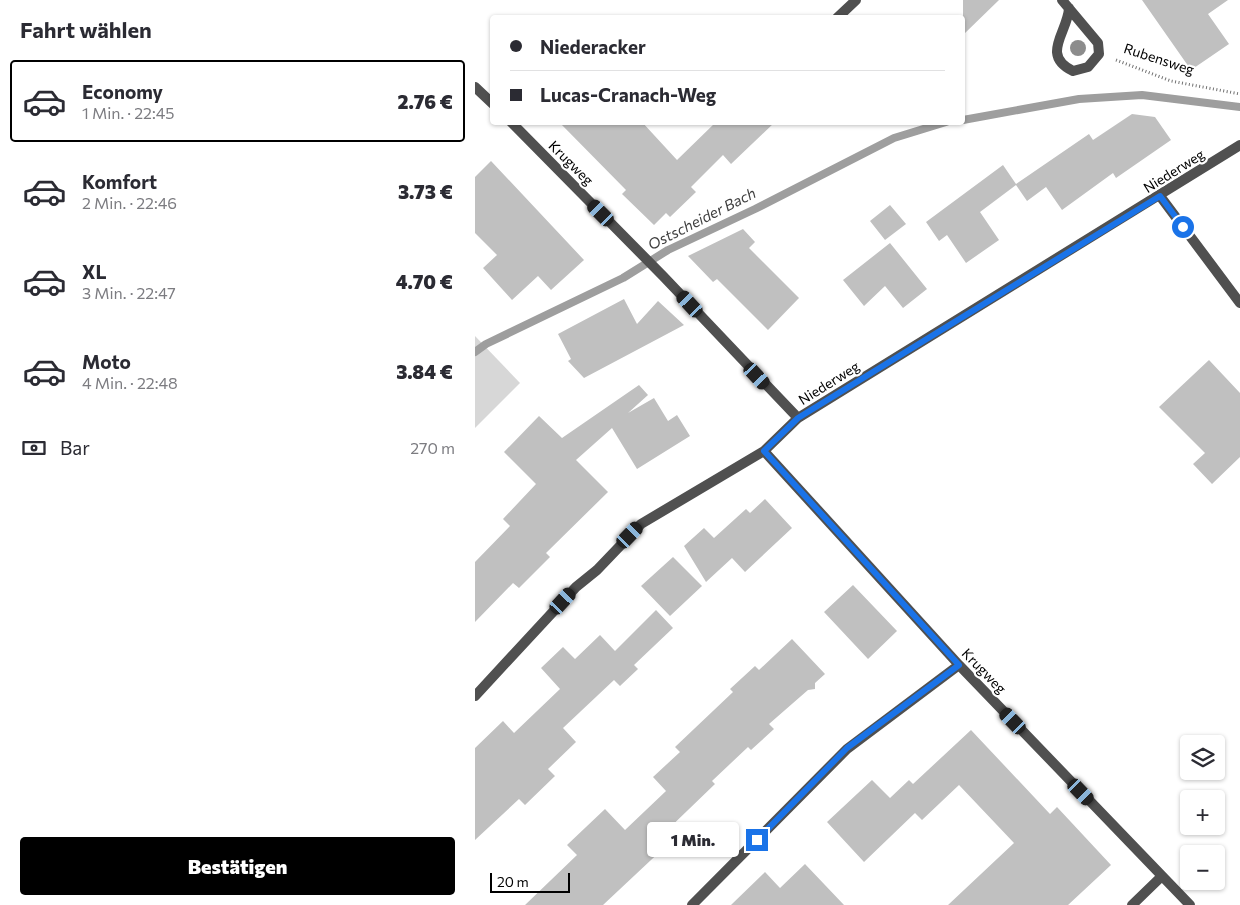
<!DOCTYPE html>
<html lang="de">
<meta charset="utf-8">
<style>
body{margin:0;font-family:Commissioner,sans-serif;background:#f2f2f3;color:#2b2b33;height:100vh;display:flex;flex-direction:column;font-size:19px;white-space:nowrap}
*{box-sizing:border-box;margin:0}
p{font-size:16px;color:#7c7c81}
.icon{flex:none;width:28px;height:28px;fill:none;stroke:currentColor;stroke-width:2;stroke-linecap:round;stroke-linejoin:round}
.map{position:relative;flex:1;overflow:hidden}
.panel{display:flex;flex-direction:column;background:#fff;width:475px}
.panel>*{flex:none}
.top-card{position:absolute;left:15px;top:15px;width:475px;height:110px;border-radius:5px;box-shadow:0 1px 4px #0004;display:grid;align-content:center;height:110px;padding:0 20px;background:#fff}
.fabs{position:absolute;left:705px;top:735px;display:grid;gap:10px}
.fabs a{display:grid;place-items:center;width:45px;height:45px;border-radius:5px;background:#fff;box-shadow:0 1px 4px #0004;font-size:25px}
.scale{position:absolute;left:15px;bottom:12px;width:80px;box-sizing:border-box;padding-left:5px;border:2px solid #000;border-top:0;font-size:14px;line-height:18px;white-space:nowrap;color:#000;-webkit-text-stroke:4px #fff;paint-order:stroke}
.end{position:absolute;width:22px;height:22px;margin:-11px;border:6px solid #1a73e8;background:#fff;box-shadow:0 0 0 2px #fff}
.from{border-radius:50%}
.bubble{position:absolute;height:35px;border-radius:5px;background:#fff;box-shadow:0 1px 4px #0004;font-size:16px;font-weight:800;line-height:35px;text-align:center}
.car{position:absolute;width:15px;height:30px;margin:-15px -8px;border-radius:6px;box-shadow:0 0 4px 1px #0007;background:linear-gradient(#222 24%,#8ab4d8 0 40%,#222 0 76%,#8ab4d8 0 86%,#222 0)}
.top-card b{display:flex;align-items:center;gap:18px;height:48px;font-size:19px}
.top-card b+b{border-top:1px solid #e1e1e2}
.top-card i{width:12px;height:12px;background:#2b2b33}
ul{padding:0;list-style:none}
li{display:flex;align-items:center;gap:15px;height:82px;margin:0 10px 8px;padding:0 10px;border:2px solid transparent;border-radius:5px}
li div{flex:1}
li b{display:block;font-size:19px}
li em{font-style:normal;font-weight:800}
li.active{border-color:#000}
li>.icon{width:45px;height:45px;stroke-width:1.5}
h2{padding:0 20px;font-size:22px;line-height:60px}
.pay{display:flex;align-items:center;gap:12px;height:55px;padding:0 20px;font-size:19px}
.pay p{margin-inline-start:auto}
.action{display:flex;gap:10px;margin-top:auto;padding:10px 20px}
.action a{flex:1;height:58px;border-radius:5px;background:#000;color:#fff;font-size:20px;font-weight:800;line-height:58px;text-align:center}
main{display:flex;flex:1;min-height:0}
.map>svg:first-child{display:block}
</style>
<main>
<section class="panel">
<h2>Fahrt wählen</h2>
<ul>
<li class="active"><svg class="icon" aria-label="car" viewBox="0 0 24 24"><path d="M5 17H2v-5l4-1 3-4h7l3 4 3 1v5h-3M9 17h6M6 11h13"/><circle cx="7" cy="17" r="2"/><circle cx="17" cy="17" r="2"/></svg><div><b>Economy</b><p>1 Min. · 22:45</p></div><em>2.76 €</em></li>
<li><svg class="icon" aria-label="car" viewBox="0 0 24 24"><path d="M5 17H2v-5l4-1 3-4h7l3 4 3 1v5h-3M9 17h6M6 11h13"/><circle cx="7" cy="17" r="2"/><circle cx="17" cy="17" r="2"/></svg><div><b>Komfort</b><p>2 Min. · 22:46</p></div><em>3.73 €</em></li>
<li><svg class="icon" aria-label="car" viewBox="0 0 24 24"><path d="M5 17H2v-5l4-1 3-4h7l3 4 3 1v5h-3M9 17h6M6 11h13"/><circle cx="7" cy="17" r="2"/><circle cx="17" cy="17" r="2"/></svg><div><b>XL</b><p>3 Min. · 22:47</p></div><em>4.70 €</em></li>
<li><svg class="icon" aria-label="car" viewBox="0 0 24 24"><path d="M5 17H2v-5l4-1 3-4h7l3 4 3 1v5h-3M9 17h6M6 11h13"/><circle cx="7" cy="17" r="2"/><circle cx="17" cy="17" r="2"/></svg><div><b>Moto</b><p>4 Min. · 22:48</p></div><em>3.84 €</em></li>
</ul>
<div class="pay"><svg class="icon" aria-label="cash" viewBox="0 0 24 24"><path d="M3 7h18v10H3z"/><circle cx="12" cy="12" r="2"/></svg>Bar<p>270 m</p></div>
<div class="action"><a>Bestätigen</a></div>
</section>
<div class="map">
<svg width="765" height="905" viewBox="0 0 765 905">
<rect width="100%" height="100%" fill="#fff"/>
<path fill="#d7d7d7" d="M 0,336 L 45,383 L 0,428 Z"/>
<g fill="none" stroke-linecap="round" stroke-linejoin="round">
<path stroke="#9e9e9e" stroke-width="8" d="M 488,120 L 604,99 L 667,95 L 765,107
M 0,352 L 11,344 L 148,278 L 193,250 L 280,209 L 419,138 L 471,122"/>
</g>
<path fill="#c0c0c0" d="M 488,0 L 524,0 L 488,35 Z
M 667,0 L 753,0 L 733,14 L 754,44 L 716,70 Z
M 657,114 L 680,117 L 696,140 L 641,178 L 638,173 L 587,210 L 571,187 L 552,201 L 541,185 L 505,212 L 524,240 L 491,263 L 472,235 L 464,241 L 451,222 L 528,165 L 541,184 L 614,134 L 618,140 Z
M 84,122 L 167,122 L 202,160 L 241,122 L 300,122 L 256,164 L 248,155 L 216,187 L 221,192 L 195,217 L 191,213 L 179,225 L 147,194 L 151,190 Z
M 16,161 L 109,260 L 76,290 L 63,276 L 37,300 L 8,268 L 22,255 L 0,233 L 0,177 Z
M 415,205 L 431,224 L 410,240 L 395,221 Z
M 268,229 L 280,242 L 274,248 L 324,298 L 293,330 L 242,279 L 238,282 L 213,256 Z
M 415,243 L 452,289 L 428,308 L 410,286 L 389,306 L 368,280 Z
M 149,299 L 162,324 L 183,301 L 209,325 L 109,378 L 93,361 L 96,359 L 83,334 Z
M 734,360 L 765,393 L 765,457 L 737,484 L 718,464 L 730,453 L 684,407 Z
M 164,385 L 173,395 L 153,413 L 179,398 L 193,421 L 202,415 L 215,436 L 162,469 L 137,428 L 101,460 L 133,492 L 71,553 L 75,557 L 44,588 L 38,583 L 0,622 L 0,562 L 35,526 L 28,519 L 61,484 L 29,452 L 64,416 L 87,438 Z
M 290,499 L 317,528 L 270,572 L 257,558 L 231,582 L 209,546 L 229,528 L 239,538 L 271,509 L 275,513 Z
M 198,557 L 227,586 L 195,616 L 166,586 Z
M 378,585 L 422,631 L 393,659 L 349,612 Z
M 181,610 L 198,628 L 159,665 L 163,669 L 145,686 L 139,680 L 88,728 L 101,742 L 73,769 L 80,776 L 50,805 L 44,799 L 0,840 L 0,748 L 28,721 L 39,733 L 85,689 L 66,668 L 88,647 L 100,659 L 125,635 L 140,651 Z
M 317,639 L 350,674 L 340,683 L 340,689 L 333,690 L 294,724 L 299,729 L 276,750 L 273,747 L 237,781 L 240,784 L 185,837 L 192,845 L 128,905 L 50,905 L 102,855 L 92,845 L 130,809 L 150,830 L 191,791 L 178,777 L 205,752 L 200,747 L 258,692 L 255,689 L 280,666 L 284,670 Z
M 496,730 L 575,814 L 582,807 L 636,865 L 593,905 L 473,905 L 539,843 L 484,785 L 447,820 L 440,813 L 389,862 L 352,822 L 397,780 L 415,798 L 434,780 L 438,784 Z
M 330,864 L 369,905 L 256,905 L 290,872 L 305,888 Z"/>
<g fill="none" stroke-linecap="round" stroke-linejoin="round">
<path stroke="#727272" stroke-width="3" stroke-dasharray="1 2.5" stroke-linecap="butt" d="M 641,60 L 696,81 L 765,94"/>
<path stroke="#505050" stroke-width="10" d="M 587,0 L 623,43 L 624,54 L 613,67 L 598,71 C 565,55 593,32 594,8
M 362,18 L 381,0
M 0,87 L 18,104
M 36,122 L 188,276 L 323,418
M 685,196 L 765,303
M 289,451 L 484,665 L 715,905
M 0,696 L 101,587 L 122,570 L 166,524 L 289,451 L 323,418 L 765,145
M 217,905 L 372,749 L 484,665
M 657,905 L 687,876"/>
</g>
<circle fill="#8c8c8c" cx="603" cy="48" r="8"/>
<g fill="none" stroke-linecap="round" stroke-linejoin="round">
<path stroke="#1a73e8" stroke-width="6" d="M 282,840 L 372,748 L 484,665 L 289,451 L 323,418 L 685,196 L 708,227"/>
</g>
<g text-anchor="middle" stroke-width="4.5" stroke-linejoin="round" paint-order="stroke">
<g font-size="14" fill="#000" stroke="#fff">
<text transform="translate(684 59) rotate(18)" y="5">Rubensweg</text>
<text transform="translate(96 163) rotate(45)" y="5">Krugweg</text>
<text transform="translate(699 171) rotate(-32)" y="5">Niederweg</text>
<text transform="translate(354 383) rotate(-32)" y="5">Niederweg</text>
<text transform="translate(509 671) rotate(46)" y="5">Krugweg</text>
</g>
<g font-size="15" font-style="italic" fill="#3f3f3f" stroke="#fff">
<text transform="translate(227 219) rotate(-27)" y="5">Ostscheider Bach</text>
</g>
</g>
</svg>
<div class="fabs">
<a><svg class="icon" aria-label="layers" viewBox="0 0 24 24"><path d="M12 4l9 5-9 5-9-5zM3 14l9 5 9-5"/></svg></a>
<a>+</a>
<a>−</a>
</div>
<div class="scale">20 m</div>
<i class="end from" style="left:708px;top:227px"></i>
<i class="end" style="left:282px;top:840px"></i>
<div class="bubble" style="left:172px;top:822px;width:92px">1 Min.</div>
<i class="car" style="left:126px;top:213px;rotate:315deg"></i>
<i class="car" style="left:215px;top:304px;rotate:317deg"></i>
<i class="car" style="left:282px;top:376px;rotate:137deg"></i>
<i class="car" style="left:155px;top:535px;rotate:44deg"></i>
<i class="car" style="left:88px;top:601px;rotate:43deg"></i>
<i class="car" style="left:538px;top:721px;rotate:316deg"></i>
<i class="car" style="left:606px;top:792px;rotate:136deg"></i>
<div class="top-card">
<b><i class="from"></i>Niederacker</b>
<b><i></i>Lucas-Cranach-Weg</b>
</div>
</div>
</main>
